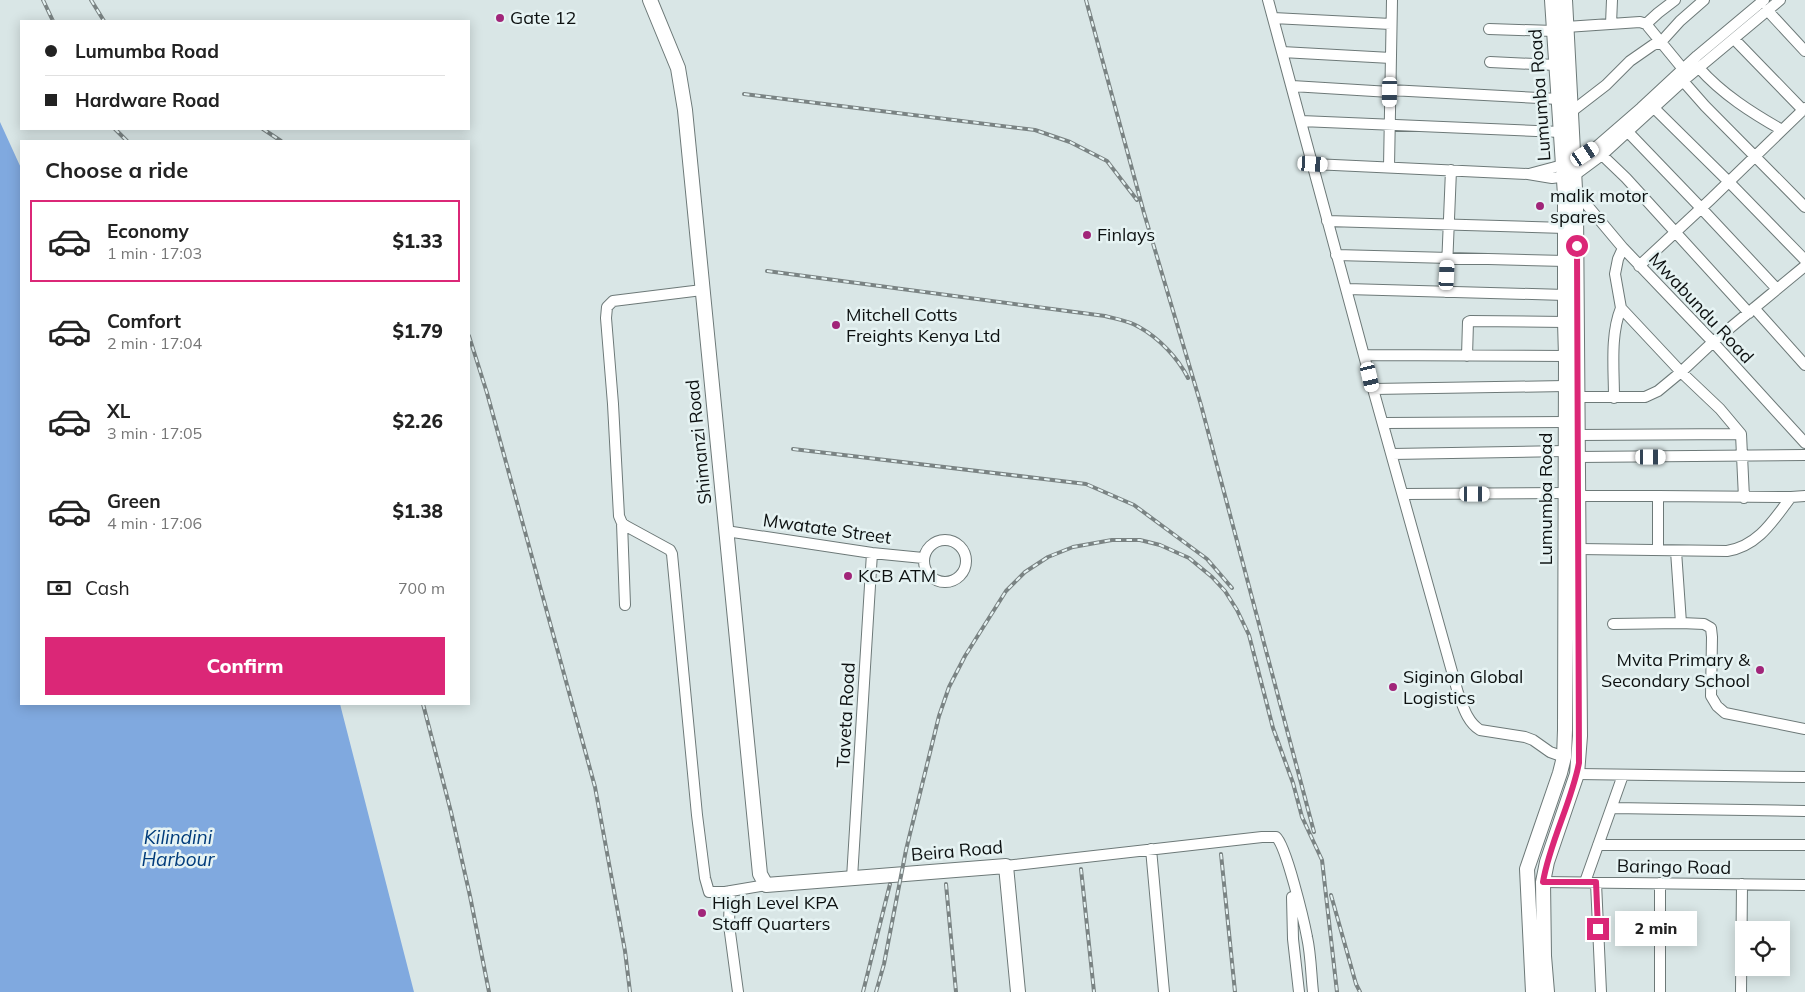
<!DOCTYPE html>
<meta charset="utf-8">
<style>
body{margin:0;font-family:Mulish,sans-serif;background:#f2f2f2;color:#222;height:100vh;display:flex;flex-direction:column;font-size:19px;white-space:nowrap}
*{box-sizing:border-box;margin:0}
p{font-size:16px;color:#767676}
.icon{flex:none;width:28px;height:28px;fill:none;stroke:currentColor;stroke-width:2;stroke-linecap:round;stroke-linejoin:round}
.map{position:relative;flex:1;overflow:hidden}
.side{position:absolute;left:20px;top:140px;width:450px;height:565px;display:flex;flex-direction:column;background:#fff;border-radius:0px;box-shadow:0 2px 12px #0003}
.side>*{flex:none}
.top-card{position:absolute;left:20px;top:20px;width:450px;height:110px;border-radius:0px;box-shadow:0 2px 12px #0003;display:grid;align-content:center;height:110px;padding:0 25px;background:#fff}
.tools{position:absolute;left:1735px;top:921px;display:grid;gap:10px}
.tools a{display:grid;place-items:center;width:55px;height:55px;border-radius:0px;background:#fff;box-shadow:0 2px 12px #0003;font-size:25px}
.end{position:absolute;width:22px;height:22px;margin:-11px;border:6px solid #db2777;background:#fff;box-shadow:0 0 0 2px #fff}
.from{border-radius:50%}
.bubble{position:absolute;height:35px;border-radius:0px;background:#fff;box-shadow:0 2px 12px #0003;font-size:16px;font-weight:800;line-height:35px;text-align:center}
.car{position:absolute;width:15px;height:30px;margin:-15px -8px;border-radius:6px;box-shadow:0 0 4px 1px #0007;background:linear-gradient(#fff 24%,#345 0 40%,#fff 0 76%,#345 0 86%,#fff 0)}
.top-card b{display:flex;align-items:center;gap:18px;height:48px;font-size:19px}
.top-card b+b{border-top:1px solid #e0e0e0}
.top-card i{width:12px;height:12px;background:#222}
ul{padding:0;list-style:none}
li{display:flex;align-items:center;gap:15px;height:82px;margin:0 10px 8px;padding:0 15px;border:2px solid transparent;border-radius:0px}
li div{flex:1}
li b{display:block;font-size:19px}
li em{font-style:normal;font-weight:800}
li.on{border-color:#db2777}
li>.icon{width:45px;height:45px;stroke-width:1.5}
h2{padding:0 25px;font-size:22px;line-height:60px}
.pay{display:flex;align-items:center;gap:12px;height:55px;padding:0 25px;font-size:19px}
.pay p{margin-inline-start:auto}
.action{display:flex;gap:10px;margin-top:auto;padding:10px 25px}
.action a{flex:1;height:58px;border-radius:0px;background:#db2777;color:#fff;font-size:20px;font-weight:800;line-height:58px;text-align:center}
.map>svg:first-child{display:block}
</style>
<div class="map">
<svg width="1805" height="992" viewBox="0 0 1805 992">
<rect width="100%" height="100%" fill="#d9e6e6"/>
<path fill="#80a9df" d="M 0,122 L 21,168 L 21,704 L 340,704 L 414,992 L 0,992 Z"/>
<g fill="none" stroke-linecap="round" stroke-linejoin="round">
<g stroke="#6d7978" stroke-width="12">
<path id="minor" d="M 1268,0 L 1373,389 L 1458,693 C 1463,706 1467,722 1480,730 L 1525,737 L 1533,740 L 1550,752 L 1564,757
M 1767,10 L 1805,51
M 1273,18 L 1391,24
M 1611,24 L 1612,0
M 1646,24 L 1658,13 L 1675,0
M 1566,27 L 1640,22 L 1646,24 L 1683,69
M 1489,29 L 1554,31
M 1734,39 L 1803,110
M 1282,52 L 1391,58
M 1490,62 L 1556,65
M 1699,68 C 1722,94 1752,113 1782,130
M 1683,81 L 1705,106 L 1805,207
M 1292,86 L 1390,92
M 1390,90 L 1559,99
M 1654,108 L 1729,182 L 1805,260
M 1571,112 L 1606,85 L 1630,61 L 1653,45 L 1661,42 L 1680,21 L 1704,0
M 1301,121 L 1561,132
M 1627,131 L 1701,208 L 1777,289
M 1602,155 L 1626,178 L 1749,313
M 1313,164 L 1528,174 L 1552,178 L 1575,175 L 1602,155 L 1683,81 L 1780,0
M 1389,167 L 1392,0
M 1529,174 L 1574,162 L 1596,147 L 1641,108 L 1697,56 L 1764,0
M 1576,192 L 1623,248 L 1713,342 L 1805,443
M 1327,221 L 1565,228
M 1623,248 L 1618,259 L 1615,274 L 1621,308 L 1681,372 L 1720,409 L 1741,434 L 1744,498
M 1336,255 L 1565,261
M 1639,266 L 1710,200 L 1805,108
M 1347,289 L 1565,295
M 702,290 L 613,301 L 607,307 L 606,318 L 613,404 L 619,516 L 622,523 L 626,526 L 670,550 L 672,554 L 697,815 L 705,878 L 709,892 L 725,892 L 766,885
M 1446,292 L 1451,170
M 1754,308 L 1805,365
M 1364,355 L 1566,356
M 1467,356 L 1468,322 L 1470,321 L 1565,322
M 1373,389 L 1565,386
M 1578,397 L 1645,397 L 1658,391 L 1681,372 L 1713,342 L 1805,266
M 1614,398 C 1614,369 1610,335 1621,308
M 1384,423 L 1565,422
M 1578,435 L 1741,434
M 1392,454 L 1565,451
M 1578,457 L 1805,455
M 1404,494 L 1565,493
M 1578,496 L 1658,496
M 622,523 L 625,605
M 726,531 L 872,553 L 923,558
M924 561a21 21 0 1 1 42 0a21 21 0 1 1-42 0Z
M 1579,549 L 1727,551 C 1758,546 1773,521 1791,497 L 1805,496
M 1658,550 L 1658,496 L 1791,497
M 1676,551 L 1681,623 L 1704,624 L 1711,628 L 1712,637 L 1711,696 L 1717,706 L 1725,713 L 1805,729
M 1613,624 L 1681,623
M 1577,774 L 1805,777
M 1612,808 L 1805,811
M 1598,845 L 1805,845
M 1151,849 L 1164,992
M 1006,866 L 1262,837 L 1276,837 C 1286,845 1304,921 1307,937 C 1311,955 1311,974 1313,992
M 852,878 L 872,553
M 1543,882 L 1805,885
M 1585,882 L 1623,775
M 1596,883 L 1601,992
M 1660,883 L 1660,992
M 730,891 L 729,925 L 738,992
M 1292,897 L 1293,939 L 1299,992
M 1741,992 L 1742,884"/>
</g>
<g stroke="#6d7978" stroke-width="16">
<path id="major" d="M 650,0 L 678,68 L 685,110 L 760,874 L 766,885 L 1006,866 L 1018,992
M 1533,992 L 1527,869 L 1560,773 L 1564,757 L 1565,730 L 1566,356 L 1565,322 L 1565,195 L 1552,0
M 1547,992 L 1544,956 L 1543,882 L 1547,862 L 1577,774 L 1580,736 L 1576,208 L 1565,0"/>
</g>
<use href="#minor" stroke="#fff" stroke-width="10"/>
<use href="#major" stroke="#fff" stroke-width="14"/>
<g stroke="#7a8383" stroke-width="4">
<path id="rail" d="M 43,0 L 53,21
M 91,0 L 104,21
M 1086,0 L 1144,213 L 1201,405 L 1314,832
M 744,94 L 1035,130 L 1070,142 L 1107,161 L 1137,200
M 115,129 L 127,141
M 263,129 L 281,141
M 767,271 L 1105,316 C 1116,319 1130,321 1139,327 C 1159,338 1178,358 1188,378
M 469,336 L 487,393 L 595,787 L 625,951 L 630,992
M 793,449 L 1086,484 L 1134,505 L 1207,559 L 1232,588
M 423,704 L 451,812 L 470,896 L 489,992
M 1221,854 L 1235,992
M 1081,869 L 1094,992
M 946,884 L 956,992
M 1331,895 L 1356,984 L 1360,992
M 863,992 L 890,884
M 876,992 L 884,964 L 906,850 L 939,716 L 949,687 L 965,656 L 1006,591 L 1025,572 L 1048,557 L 1073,547 L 1112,540 L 1140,540 L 1160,545 L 1189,558 L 1212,577 L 1225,591 L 1237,610 L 1249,635 L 1273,728 L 1293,783 L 1302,817 L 1322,860 L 1337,992"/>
</g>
<use href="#rail" stroke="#e6f3f3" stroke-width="2" stroke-dasharray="5.5" stroke-linecap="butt"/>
</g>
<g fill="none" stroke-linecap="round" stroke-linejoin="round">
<path stroke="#db2777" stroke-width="6" d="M 1577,246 L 1579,763 C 1571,804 1550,841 1543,882 L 1596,882 L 1598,929"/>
</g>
<g fill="#a12579" stroke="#e6f3f3" stroke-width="2">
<circle cx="500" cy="18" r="5"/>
<circle cx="1540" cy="206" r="5"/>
<circle cx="1087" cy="235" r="5"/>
<circle cx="836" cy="325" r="5"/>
<circle cx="848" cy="576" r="5"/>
<circle cx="1760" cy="670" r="5"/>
<circle cx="1393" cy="687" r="5"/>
<circle cx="702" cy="913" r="5"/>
</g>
<g text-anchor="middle" stroke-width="5" stroke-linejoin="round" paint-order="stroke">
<g font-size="18" fill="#0d1111" stroke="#e6f3f3" text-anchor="start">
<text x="510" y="24">Gate 12</text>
<text x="1550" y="202">malik motor<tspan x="1550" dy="21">spares</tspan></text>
<text x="1097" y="241">Finlays</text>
<text x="846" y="321">Mitchell Cotts<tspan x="846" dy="21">Freights Kenya Ltd</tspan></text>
<text x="858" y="582">KCB ATM</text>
<text x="1750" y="666" text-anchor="end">Mvita Primary &amp;<tspan x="1750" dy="21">Secondary School</tspan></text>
<text x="1403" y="683">Siginon Global<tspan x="1403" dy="21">Logistics</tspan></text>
<text x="712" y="909">High Level KPA<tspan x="712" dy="21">Staff Quarters</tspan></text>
</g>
<g font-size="18" fill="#0d1111" stroke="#e6f3f3">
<text transform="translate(1540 95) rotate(-94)" y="6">Lumumba Road</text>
<text transform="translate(1701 308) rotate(47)" y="6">Mwabundu Road</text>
<text transform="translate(699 442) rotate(-96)" y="6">Shimanzi Road</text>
<text transform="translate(1546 499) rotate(-90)" y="6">Lumumba Road</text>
<text transform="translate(827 529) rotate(8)" y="6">Mwatate Street</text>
<text transform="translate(846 715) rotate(-87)" y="6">Taveta Road</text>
<text transform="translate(957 851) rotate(-5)" y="6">Beira Road</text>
<text transform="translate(1674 867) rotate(1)" y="6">Baringo Road</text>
</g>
<g font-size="19" font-style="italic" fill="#013c7b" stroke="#e6f3f3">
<text x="178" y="844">Kilindini<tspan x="178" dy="22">Harbour</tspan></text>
</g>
</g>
</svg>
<div class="tools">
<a><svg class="icon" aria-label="locate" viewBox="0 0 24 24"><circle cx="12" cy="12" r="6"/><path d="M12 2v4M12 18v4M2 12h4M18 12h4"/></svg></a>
</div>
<i class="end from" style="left:1577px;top:246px"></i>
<i class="end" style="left:1598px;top:929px"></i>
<div class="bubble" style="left:1615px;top:911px;width:82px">2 min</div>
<i class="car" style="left:1390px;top:92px;rotate:181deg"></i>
<i class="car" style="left:1585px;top:154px;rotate:56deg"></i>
<i class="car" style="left:1313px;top:164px;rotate:93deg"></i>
<i class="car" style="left:1447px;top:275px;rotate:3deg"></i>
<i class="car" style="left:1370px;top:377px;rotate:167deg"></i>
<i class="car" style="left:1651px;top:457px;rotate:90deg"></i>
<i class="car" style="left:1475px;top:494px;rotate:90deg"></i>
<div class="top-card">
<b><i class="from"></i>Lumumba Road</b>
<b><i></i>Hardware Road</b>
</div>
<section class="side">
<h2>Choose a ride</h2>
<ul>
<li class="on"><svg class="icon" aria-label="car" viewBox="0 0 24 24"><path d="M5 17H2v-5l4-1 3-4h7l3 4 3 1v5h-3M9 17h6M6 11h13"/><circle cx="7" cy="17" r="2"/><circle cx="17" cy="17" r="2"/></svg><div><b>Economy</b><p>1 min · 17:03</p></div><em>$1.33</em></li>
<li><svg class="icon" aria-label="car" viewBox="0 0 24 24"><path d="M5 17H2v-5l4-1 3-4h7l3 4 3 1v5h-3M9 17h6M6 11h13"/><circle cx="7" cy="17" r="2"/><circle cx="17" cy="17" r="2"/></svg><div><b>Comfort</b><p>2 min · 17:04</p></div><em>$1.79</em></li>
<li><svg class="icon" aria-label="car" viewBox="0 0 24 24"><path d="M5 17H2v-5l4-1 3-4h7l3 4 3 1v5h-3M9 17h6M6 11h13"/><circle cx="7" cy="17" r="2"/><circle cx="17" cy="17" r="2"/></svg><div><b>XL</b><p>3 min · 17:05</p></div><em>$2.26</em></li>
<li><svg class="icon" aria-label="car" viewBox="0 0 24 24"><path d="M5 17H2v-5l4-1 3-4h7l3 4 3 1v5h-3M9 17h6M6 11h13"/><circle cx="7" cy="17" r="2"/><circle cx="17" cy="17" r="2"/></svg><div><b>Green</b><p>4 min · 17:06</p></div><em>$1.38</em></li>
</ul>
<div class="pay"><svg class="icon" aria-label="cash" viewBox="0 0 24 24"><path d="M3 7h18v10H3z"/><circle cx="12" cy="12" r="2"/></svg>Cash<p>700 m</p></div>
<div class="action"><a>Confirm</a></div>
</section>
</div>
